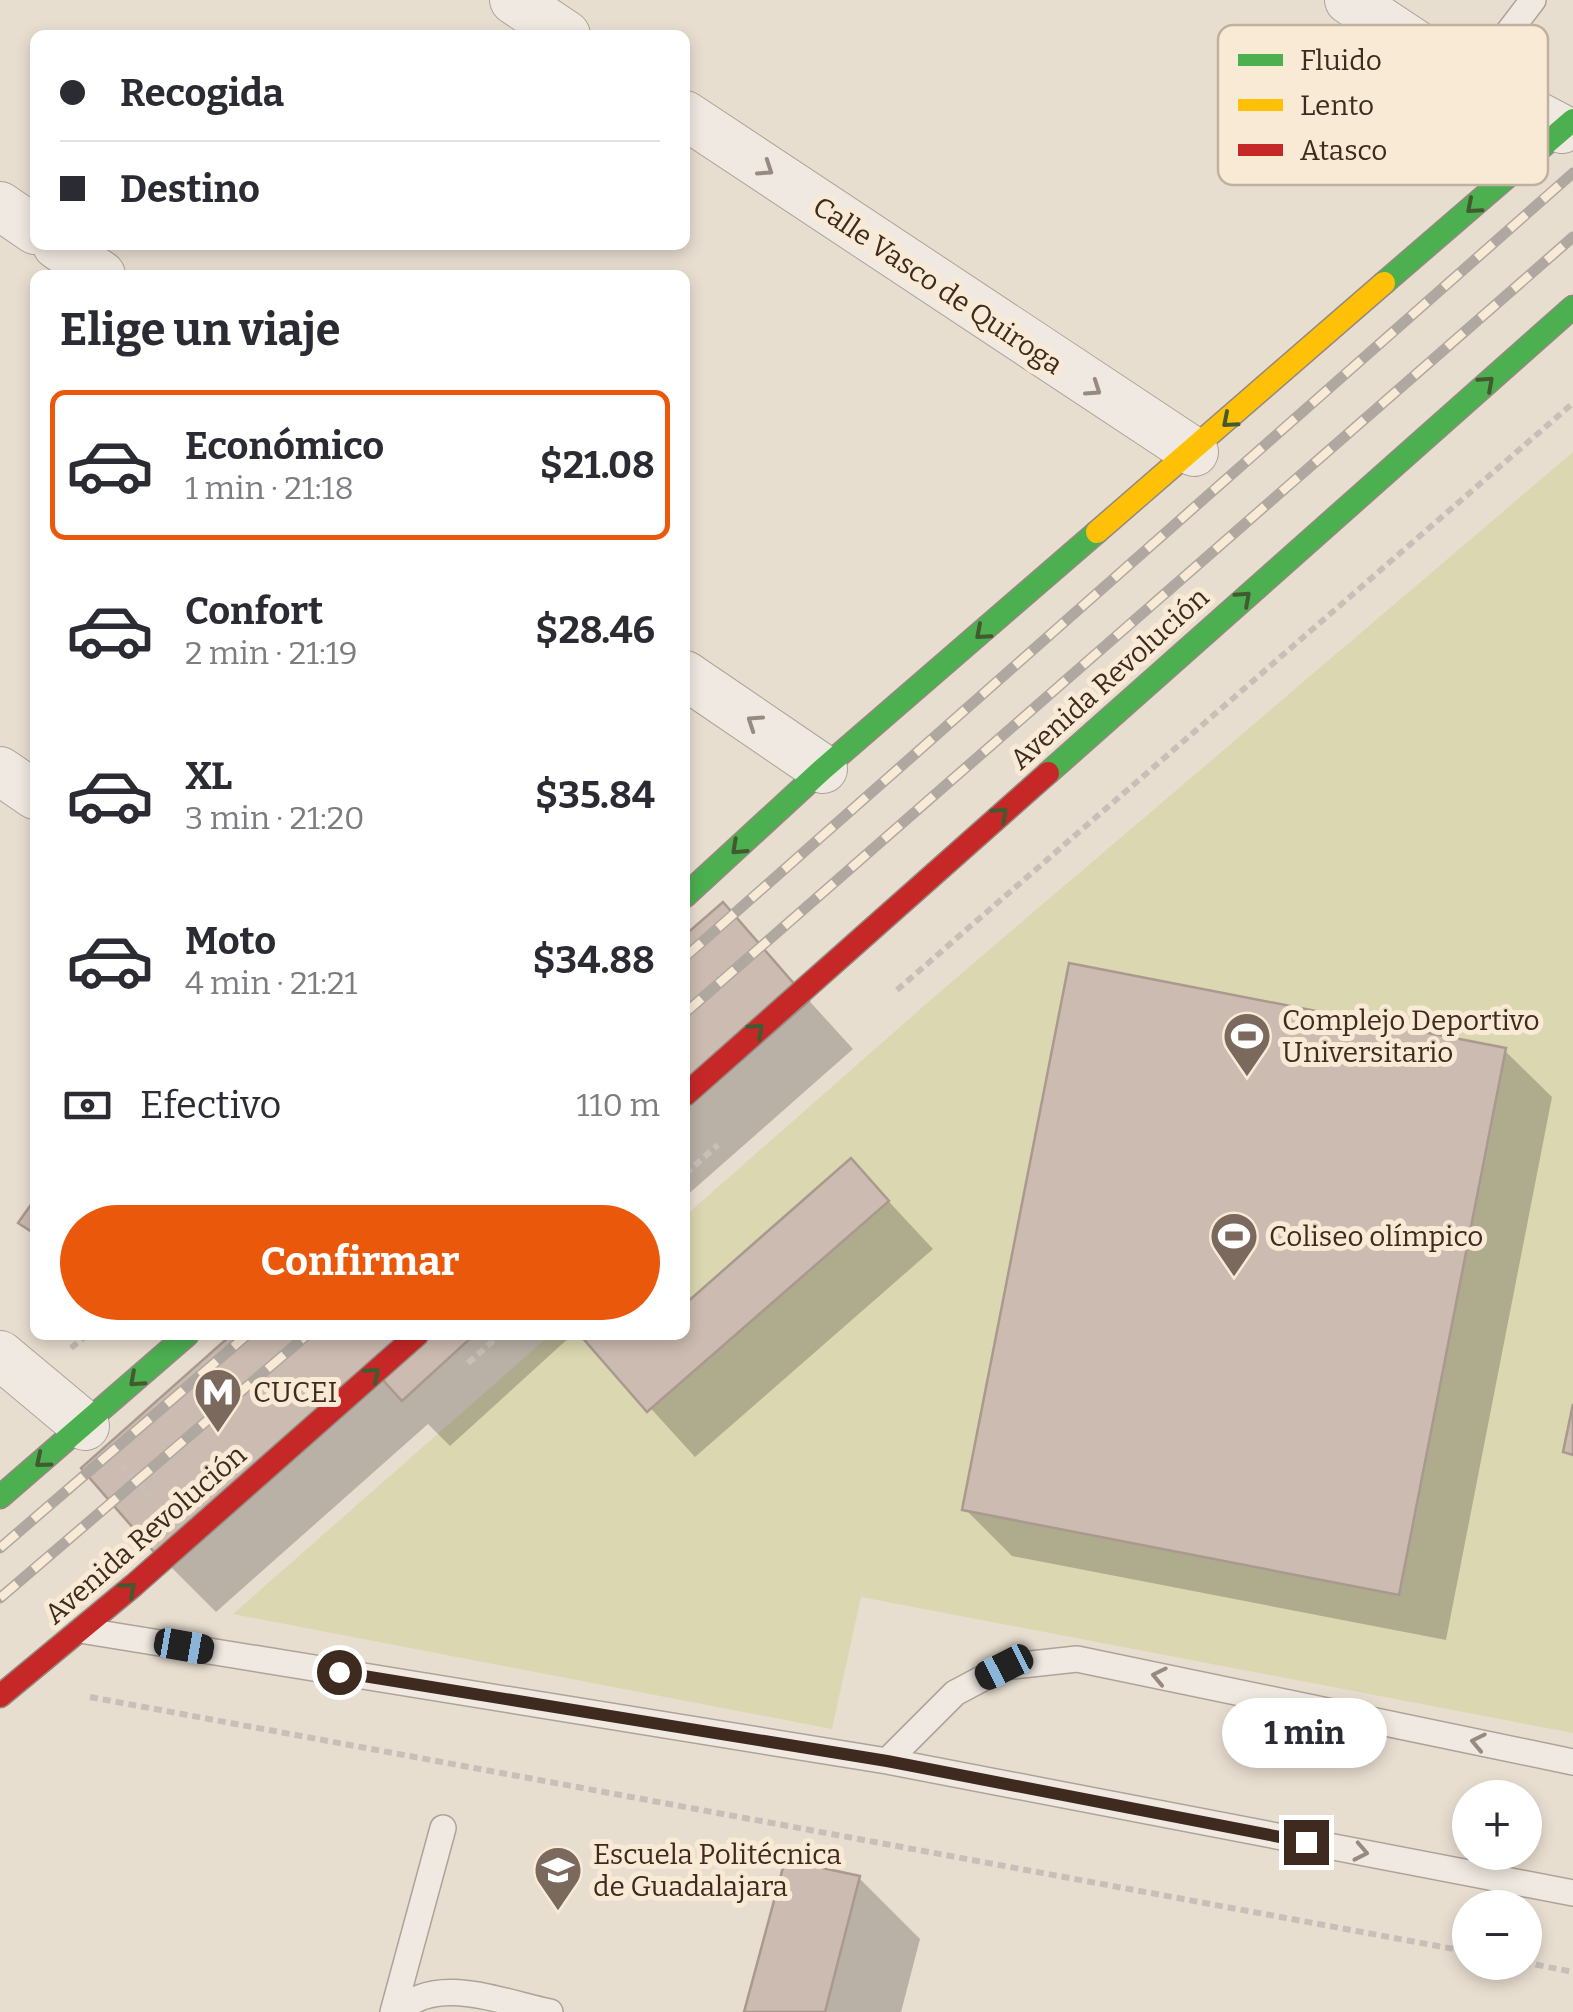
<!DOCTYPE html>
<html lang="es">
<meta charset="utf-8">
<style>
body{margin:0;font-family:Bitter,serif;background:#f2f2f3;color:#2b2b33;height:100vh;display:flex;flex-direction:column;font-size:38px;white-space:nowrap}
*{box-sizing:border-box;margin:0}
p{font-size:32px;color:#7c7c81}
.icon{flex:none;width:55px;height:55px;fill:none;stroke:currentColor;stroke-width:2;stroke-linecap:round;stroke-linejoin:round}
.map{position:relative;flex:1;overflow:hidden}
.sheet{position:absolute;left:30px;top:270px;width:660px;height:1070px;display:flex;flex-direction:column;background:#fff;border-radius:15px;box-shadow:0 5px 15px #0003}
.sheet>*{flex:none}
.guide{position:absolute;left:30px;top:30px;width:660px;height:220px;border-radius:15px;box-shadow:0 5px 15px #0003;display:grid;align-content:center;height:220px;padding:0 30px;background:#fff}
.controls{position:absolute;left:1452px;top:1780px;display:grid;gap:20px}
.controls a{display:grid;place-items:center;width:90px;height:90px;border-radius:50%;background:#fff;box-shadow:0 5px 15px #0003;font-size:50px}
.end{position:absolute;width:45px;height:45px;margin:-22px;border:12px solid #3e2a1e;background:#fff;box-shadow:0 0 0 5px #fff}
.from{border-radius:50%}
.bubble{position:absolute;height:70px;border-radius:35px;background:#fff;box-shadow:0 5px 15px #0003;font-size:32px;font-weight:700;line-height:70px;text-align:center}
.car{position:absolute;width:30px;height:60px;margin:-30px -15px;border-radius:12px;box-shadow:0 0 8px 2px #0007;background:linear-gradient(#222 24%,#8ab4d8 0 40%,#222 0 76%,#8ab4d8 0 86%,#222 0)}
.guide b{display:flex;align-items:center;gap:35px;height:95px;font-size:38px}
.guide b+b{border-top:2px solid #e1e1e2}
.guide i{width:25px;height:25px;background:#2b2b33}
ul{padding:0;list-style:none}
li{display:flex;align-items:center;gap:30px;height:150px;margin:0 20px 15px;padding:0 10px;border:5px solid transparent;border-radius:15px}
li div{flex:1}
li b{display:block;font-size:38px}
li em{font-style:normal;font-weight:700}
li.selected{border-color:#ea580c}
li>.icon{width:90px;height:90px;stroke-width:1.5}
h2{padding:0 30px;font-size:45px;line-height:120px}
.pay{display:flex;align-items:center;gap:25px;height:110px;padding:0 30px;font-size:38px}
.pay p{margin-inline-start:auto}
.action{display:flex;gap:20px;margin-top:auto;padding:20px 30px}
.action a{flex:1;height:115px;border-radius:60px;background:#ea580c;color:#fff;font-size:40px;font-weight:700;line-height:115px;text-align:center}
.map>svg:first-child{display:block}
</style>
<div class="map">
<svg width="1573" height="2012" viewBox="0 0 1573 2012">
<rect width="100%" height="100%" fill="#e8ded0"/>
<path fill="#dbd7b1" d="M 1573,452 L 1573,1733 L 861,1597 L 832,1729 L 233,1614 L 550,1335 L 685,1335 L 685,1216 L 942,990 Z"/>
<path fill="#0003" d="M 723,906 L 853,1049 L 685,1197 L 685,939 Z
M 1505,1051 L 1552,1097 L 1446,1640 L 1012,1556 L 965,1509 Z
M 851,1161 L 933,1249 L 695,1457 L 584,1335 L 685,1335 L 685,1307 Z
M 234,1335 L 572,1335 L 450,1446 L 428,1424 L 216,1612 L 169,1565 Z
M 859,1878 L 920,1939 L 901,2012 L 747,2012 Z"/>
<path fill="#ccbbb0" stroke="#a9998e" stroke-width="2.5" d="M 723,902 L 809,1001 L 685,1109 L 685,935 Z
M 1069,963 L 1506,1048 L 1399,1595 L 962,1510 Z
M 851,1158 L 889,1201 L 647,1412 L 580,1335 L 685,1335 L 685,1304 Z
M 35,1199 L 35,1234 L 18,1223 Z
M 231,1335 L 474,1335 L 402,1401 L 381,1378 L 167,1567 L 81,1468 Z
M 1573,1404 L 1573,1455 L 1563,1452 Z
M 785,1860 L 860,1876 L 825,2012 L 744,2012 Z"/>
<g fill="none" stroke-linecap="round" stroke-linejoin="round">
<g stroke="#ada398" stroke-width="28">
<path id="lane" d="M 1471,81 L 1533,0
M 86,1631 L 887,1761 L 1573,1893
M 887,1761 L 955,1693 L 1004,1667 L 1077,1659 L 1573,1762
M 393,2012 L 443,1828
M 399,2012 C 435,1973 504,2003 550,2012"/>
</g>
<g stroke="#ada398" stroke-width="50">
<path id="street" d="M 514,0 L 566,35
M 1349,0 L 1471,81 L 1562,129
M 685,115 L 1194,452
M 0,206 L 35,230
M 57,245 L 101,275
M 685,675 L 823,769
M 0,771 L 35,795
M 0,1355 L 85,1426"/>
</g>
<g stroke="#93897f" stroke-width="25">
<path id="fast" d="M 1384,283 L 1573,120
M 1048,773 L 1573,307
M 685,896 L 823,769 L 1097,532
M 0,1497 L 187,1335"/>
</g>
<g stroke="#93897f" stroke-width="25">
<path id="slow" d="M 1097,532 L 1384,283"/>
</g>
<g stroke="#93897f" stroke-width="25">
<path id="jam" d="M 685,1095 L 1048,773
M 0,1696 L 134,1585 L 417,1335"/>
</g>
<path stroke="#c8c0b8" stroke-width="6" stroke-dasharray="8 5" stroke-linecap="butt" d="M 897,990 L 1573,403
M 685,1174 L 718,1145
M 71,1348 L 87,1335
M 468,1363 L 500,1335
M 121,1464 L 150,1496
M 90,1697 L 1470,1952
M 1523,1962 L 1573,1972"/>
<use href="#lane" stroke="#f0e9e1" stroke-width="25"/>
<use href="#street" stroke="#f0e9e1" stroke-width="48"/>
<use href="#fast" stroke="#4caf50" stroke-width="22"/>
<use href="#slow" stroke="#ffc107" stroke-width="22"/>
<use href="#jam" stroke="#c62828" stroke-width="22"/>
<g stroke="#afa8a1" stroke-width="11">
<path id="rail" d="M 685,957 L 1573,173
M 685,1013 L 1573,237
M 0,1548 L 247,1335
M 0,1598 L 307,1335"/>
</g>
<use href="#rail" stroke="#f9ead5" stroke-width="8" stroke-dasharray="22" stroke-linecap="butt"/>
</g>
<defs><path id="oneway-chevron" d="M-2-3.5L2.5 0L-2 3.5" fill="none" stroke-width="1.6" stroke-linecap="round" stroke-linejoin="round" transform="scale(2.5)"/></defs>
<g stroke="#978a80">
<use href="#oneway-chevron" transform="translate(766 169) rotate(34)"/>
<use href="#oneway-chevron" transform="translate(1094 389) rotate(34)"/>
<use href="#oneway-chevron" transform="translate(754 722) rotate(-146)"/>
<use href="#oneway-chevron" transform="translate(1159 1676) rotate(-168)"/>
<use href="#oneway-chevron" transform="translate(1478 1742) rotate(-168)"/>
<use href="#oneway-chevron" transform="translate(1361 1852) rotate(11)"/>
</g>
<g stroke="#435930">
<use href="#oneway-chevron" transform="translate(1473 207) rotate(139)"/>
<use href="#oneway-chevron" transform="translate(1487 383) rotate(-42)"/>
<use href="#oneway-chevron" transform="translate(1229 421) rotate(139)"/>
<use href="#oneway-chevron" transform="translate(1244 598) rotate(-42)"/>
<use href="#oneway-chevron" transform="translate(982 633) rotate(139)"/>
<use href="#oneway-chevron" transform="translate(1001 814) rotate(-42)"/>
<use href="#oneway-chevron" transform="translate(738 848) rotate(137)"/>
<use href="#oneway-chevron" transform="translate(757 1030) rotate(-42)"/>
<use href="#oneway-chevron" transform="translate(373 1374) rotate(-41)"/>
<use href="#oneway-chevron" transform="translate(136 1380) rotate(138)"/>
<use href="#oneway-chevron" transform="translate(42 1461) rotate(140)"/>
<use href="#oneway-chevron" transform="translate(129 1589) rotate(-41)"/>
</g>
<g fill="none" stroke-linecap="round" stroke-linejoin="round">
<path stroke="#3e2a1e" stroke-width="12" d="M 339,1672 L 887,1761 L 1306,1842"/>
</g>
<defs>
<g id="stadium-pin" transform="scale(2.5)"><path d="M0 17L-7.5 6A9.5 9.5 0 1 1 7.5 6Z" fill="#7a695c" stroke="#f9ead5"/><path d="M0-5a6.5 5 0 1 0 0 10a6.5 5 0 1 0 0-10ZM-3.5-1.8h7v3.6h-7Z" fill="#fff"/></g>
<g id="metro-pin" transform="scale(2.5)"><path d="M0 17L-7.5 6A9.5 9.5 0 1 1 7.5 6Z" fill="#7a695c" stroke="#f9ead5"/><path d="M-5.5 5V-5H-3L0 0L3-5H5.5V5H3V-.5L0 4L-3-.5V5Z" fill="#fff"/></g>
<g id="university-pin" transform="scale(2.5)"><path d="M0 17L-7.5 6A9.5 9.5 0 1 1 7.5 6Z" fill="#7a695c" stroke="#f9ead5"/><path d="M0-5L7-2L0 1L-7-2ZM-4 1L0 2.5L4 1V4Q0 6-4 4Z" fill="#fff"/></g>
</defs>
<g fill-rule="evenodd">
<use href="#stadium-pin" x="1247" y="1036"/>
<use href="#stadium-pin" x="1234" y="1236"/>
<use href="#metro-pin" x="218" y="1392"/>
<use href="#university-pin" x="558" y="1870"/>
</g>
<g text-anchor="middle" stroke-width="10" stroke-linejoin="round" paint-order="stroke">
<g font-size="28" fill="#3e2a1e" stroke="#f9ead5">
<text transform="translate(938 285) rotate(34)" y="10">Calle Vasco de Quiroga</text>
<text transform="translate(1109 678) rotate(-42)" y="10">Avenida Revolución</text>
<text transform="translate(145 1534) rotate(-41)" y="10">Avenida Revolución</text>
</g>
<g font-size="28" fill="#3e2a1e" stroke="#f9ead5" text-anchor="start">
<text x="1282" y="1030">Complejo Deportivo<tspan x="1282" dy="32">Universitario</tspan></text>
<text x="1269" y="1246">Coliseo olímpico</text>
<text x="253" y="1402">CUCEI</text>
<text x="593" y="1864">Escuela Politécnica<tspan x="593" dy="32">de Guadalajara</tspan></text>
</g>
</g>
<rect x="1218" y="25" width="330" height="160" rx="15" fill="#f9ead5" stroke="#c1b09e" stroke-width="2.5"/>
<rect x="1238" y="54" width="45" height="12" fill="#4caf50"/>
<rect x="1238" y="99" width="45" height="12" fill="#ffc107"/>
<rect x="1238" y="144" width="45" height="12" fill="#c62828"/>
<g font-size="28" fill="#3e2a1e">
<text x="1300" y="70">Fluido</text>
<text x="1300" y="115">Lento</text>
<text x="1300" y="160">Atasco</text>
</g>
</svg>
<div class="controls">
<a>+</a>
<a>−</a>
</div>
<i class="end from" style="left:339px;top:1672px"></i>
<i class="end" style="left:1306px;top:1842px"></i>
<div class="bubble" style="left:1222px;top:1698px;width:165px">1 min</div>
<i class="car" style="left:184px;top:1646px;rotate:100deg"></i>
<i class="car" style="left:1004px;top:1667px;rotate:243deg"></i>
<div class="guide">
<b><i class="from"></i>Recogida</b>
<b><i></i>Destino</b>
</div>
<section class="sheet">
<h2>Elige un viaje</h2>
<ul>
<li class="selected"><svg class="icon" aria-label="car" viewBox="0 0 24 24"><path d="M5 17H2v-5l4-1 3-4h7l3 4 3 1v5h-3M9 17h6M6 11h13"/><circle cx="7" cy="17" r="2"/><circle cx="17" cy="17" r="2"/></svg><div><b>Económico</b><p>1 min · 21:18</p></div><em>$21.08</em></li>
<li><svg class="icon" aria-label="car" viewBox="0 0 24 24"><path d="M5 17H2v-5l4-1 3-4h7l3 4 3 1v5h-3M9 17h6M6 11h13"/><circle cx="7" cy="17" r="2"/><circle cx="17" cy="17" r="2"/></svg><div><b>Confort</b><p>2 min · 21:19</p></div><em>$28.46</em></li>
<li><svg class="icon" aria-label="car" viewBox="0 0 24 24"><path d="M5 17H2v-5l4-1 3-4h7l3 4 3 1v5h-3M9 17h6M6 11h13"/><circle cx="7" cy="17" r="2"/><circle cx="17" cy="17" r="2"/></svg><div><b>XL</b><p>3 min · 21:20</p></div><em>$35.84</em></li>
<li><svg class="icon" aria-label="car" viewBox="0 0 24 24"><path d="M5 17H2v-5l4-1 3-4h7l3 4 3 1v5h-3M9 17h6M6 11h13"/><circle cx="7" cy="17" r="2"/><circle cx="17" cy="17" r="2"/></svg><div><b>Moto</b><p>4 min · 21:21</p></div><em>$34.88</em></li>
</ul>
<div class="pay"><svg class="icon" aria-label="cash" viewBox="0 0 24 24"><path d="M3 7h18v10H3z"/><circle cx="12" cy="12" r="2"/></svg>Efectivo<p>110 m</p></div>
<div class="action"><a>Confirmar</a></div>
</section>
</div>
